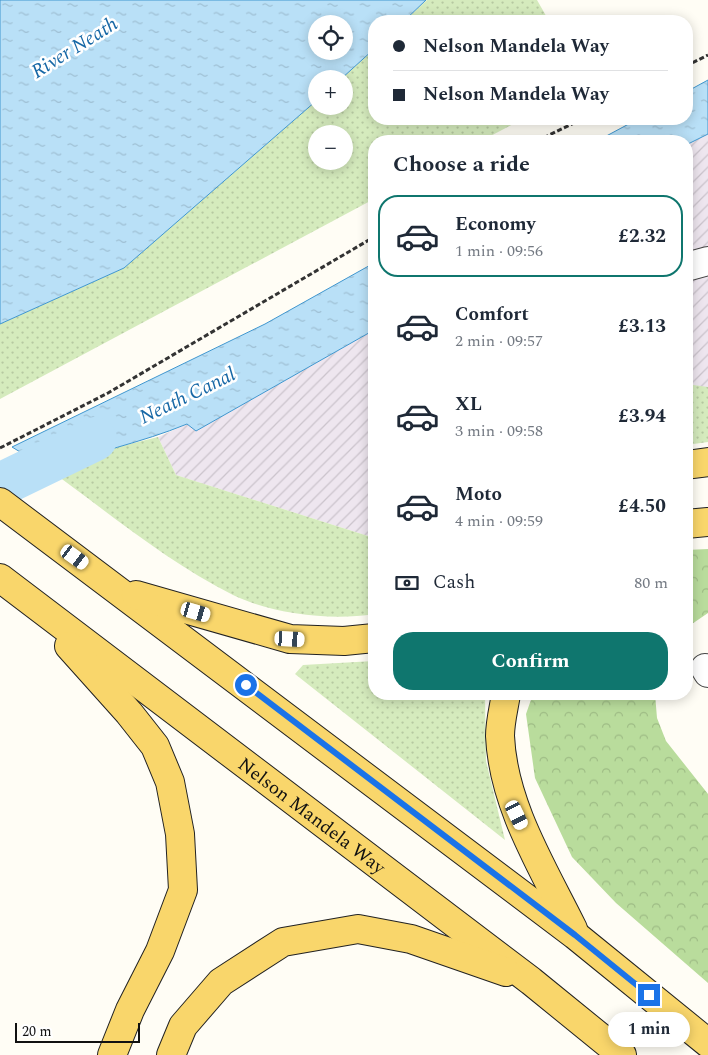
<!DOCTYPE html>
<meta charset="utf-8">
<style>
body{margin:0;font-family:Spectral,serif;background:#f6f6f7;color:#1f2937;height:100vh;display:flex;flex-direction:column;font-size:19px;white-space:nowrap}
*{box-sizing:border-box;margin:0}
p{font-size:16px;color:#747a83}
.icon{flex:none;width:28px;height:28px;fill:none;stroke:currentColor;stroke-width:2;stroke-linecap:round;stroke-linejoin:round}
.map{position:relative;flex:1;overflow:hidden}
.details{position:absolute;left:368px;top:135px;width:325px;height:565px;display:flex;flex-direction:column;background:#fff;border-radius:20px;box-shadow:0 2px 12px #0003}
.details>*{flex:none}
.guide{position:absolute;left:368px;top:15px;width:325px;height:110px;border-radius:20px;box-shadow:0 2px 12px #0003;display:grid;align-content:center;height:110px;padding:0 25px;background:#fff}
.fabs{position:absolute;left:308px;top:15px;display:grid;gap:10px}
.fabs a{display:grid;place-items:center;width:45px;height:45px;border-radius:50%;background:#fff;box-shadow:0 2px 12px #0003;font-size:25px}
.scale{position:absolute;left:15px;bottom:12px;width:125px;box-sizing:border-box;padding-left:5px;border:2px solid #111;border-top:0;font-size:14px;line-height:18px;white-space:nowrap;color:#111;-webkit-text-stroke:4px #fff;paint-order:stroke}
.end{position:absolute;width:22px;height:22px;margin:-11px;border:6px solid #1a73e8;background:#fff;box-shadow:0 0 0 2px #fff}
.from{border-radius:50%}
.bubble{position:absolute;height:35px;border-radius:18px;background:#fff;box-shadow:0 2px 12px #0003;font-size:16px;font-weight:700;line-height:35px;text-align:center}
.car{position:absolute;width:15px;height:30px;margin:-15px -8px;border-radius:6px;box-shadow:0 0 4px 1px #0007;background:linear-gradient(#fff 24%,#345 0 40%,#fff 0 76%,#345 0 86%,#fff 0)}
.guide b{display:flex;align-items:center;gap:18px;height:48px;font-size:19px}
.guide b+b{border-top:1px solid #e0e1e3}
.guide i{width:12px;height:12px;background:#1f2937}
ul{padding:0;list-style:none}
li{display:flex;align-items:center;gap:15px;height:82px;margin:0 10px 8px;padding:0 15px;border:2px solid transparent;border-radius:20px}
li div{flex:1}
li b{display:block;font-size:19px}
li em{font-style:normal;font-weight:700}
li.active{border-color:#0f766e}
li>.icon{width:45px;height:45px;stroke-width:1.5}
h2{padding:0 25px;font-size:22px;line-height:60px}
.pay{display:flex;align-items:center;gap:12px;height:55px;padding:0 25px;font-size:19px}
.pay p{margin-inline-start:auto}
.primary-button{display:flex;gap:10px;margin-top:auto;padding:10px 25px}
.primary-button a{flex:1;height:58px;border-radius:20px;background:#0f766e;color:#fff;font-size:20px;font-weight:700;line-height:58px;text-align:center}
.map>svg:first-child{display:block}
</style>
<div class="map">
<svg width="708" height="1055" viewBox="0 0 708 1055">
<defs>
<pattern id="industrial-furrows" width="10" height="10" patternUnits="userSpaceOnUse" patternTransform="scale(1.25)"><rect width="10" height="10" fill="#eee6ef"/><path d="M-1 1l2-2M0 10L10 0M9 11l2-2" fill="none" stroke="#cbc4cc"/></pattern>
<pattern id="grass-dots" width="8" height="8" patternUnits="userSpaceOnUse" patternTransform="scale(1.25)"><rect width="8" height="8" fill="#d5ebbd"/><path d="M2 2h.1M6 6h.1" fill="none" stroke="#b6c8a1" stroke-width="1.8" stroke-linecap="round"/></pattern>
<pattern id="forest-crowns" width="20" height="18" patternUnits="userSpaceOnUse" patternTransform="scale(1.25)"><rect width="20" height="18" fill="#b9dc9c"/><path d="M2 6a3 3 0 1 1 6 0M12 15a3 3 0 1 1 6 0" fill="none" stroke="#9ebc85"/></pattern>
<pattern id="water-ripples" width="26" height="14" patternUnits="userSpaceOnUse" patternTransform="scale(1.25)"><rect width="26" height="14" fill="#b9e0f7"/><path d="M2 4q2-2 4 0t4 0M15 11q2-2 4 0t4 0" fill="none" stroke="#9ebfd3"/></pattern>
</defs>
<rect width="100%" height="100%" fill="#fffdf5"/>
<path fill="url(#industrial-furrows)" d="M 708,134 L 708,399 L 686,399 L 686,145 Z
M 374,330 L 374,535 L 368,536 L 176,475 L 158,437 L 187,424 L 196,431 Z"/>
<path fill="url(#grass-dots)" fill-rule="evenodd" d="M 427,0 L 537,0 L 549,21 L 404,21 Z
M 374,49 L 374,119 L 523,119 L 481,141 L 374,141 L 374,199 L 0,399 L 0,324 L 124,268 L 316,101 L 316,106 L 344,106 L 344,79 L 341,79 ZM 316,134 L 344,134 L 344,161 L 316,161 Z
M 686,384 L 708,387 L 708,442 L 686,445 Z
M 158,437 L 176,475 L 368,536 L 374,535 L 374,614 C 331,621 272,614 233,595 C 167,562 108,512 48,469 L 86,455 Z
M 374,661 L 374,694 L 485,694 L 486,761 L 505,840 L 295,674 L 303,665 Z"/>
<path fill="url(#forest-crowns)" d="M 708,549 L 708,613 L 686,628 L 686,550 Z
M 533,694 L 655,694 L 657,718 L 666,741 L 708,794 L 708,983 L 616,903 L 572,857 L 535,778 L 526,714 Z"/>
<path fill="url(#water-ripples)" stroke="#3f96cf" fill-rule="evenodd" d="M 0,0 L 426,0 L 404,21 L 374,21 L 374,49 L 341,79 L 316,79 L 316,101 L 124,268 L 0,324 ZM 316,24 L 344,24 L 344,51 L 316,51 Z
M 708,80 L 708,134 L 686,145 L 686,141 L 597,141 L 638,119 L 686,119 L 686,92 Z
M 374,263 L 374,330 L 196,431 L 187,424 C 141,443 94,452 48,469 L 12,447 L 265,324 Z"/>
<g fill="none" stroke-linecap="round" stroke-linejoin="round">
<path stroke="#b9e0f7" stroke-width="44" d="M 0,485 L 95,439"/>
<g stroke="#444" stroke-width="30">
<path id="minor" d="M 686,267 L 708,261
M 705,668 L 708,673"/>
</g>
<g stroke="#222" stroke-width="30">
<g id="major">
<path d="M 686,465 L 708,462"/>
<path d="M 0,502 L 575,935 L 708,1043"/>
<path d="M 686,524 L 708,522"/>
<path id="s1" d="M 0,578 L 531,981 L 622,1055"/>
<path d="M 136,595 L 290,639 L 344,641 L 374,638"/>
<path d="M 69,646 L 129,713 L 155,746 L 170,782 L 180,834 L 183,890 L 160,951 L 130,1010 L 112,1055"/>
<path d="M 506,694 C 504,707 500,722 500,736 C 503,805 543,868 573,929"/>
<path d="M 171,1055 L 183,1026 L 221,982 L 283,942 L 358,929 L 411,939 L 506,972"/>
</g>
</g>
<path stroke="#333" stroke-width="3" stroke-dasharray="5 2.5" stroke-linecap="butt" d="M 686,66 L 708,55
M 537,141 L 582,119
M 0,448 L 108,393 L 374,237"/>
<use href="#minor" stroke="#fff" stroke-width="28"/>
<use href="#major" stroke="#f9d66b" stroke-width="28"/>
</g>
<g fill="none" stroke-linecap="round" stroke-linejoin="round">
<path stroke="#1a73e8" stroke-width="6" d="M 246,685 L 575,935 L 649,995"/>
</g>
<g text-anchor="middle" stroke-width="5" stroke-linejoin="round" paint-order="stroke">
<g font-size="19" fill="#111" stroke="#fff">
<text dy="7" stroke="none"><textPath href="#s1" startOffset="392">Nelson Mandela Way</textPath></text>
</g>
<g font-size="20" font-style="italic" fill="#1768a6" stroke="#fff">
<text transform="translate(74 47) rotate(-32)" y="7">River Neath</text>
<text transform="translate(187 395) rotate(-26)" y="7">Neath Canal</text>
</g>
</g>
</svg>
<div class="fabs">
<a><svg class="icon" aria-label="locate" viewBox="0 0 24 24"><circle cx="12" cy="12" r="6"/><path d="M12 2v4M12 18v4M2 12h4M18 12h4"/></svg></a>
<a>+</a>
<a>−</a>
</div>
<div class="scale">20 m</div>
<i class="end from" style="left:246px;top:685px"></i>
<i class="end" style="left:649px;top:995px"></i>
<div class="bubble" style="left:608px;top:1012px;width:82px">1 min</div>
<i class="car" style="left:75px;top:557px;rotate:126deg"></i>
<i class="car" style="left:196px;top:612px;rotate:106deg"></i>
<i class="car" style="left:290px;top:639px;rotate:93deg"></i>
<i class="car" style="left:517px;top:815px;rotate:154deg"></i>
<div class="guide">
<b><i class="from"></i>Nelson Mandela Way</b>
<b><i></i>Nelson Mandela Way</b>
</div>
<section class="details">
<h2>Choose a ride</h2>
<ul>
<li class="active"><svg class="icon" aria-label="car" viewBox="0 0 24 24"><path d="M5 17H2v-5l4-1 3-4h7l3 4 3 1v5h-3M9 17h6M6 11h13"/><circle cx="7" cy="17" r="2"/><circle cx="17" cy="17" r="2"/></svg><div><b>Economy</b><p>1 min · 09:56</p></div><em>£2.32</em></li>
<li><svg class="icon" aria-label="car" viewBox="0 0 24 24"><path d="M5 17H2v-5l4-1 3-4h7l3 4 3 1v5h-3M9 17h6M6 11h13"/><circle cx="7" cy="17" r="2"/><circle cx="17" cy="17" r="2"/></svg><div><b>Comfort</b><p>2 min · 09:57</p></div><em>£3.13</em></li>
<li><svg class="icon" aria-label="car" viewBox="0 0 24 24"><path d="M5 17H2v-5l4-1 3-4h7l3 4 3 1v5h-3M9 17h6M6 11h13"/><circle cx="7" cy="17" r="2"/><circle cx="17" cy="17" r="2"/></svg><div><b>XL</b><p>3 min · 09:58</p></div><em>£3.94</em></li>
<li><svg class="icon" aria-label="car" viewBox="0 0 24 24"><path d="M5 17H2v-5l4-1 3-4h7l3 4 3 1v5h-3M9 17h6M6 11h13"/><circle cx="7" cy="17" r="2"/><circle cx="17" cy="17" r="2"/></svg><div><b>Moto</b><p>4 min · 09:59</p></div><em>£4.50</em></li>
</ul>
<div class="pay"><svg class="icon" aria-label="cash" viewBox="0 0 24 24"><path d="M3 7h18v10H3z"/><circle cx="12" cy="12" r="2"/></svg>Cash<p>80 m</p></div>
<div class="primary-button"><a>Confirm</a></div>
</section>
</div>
